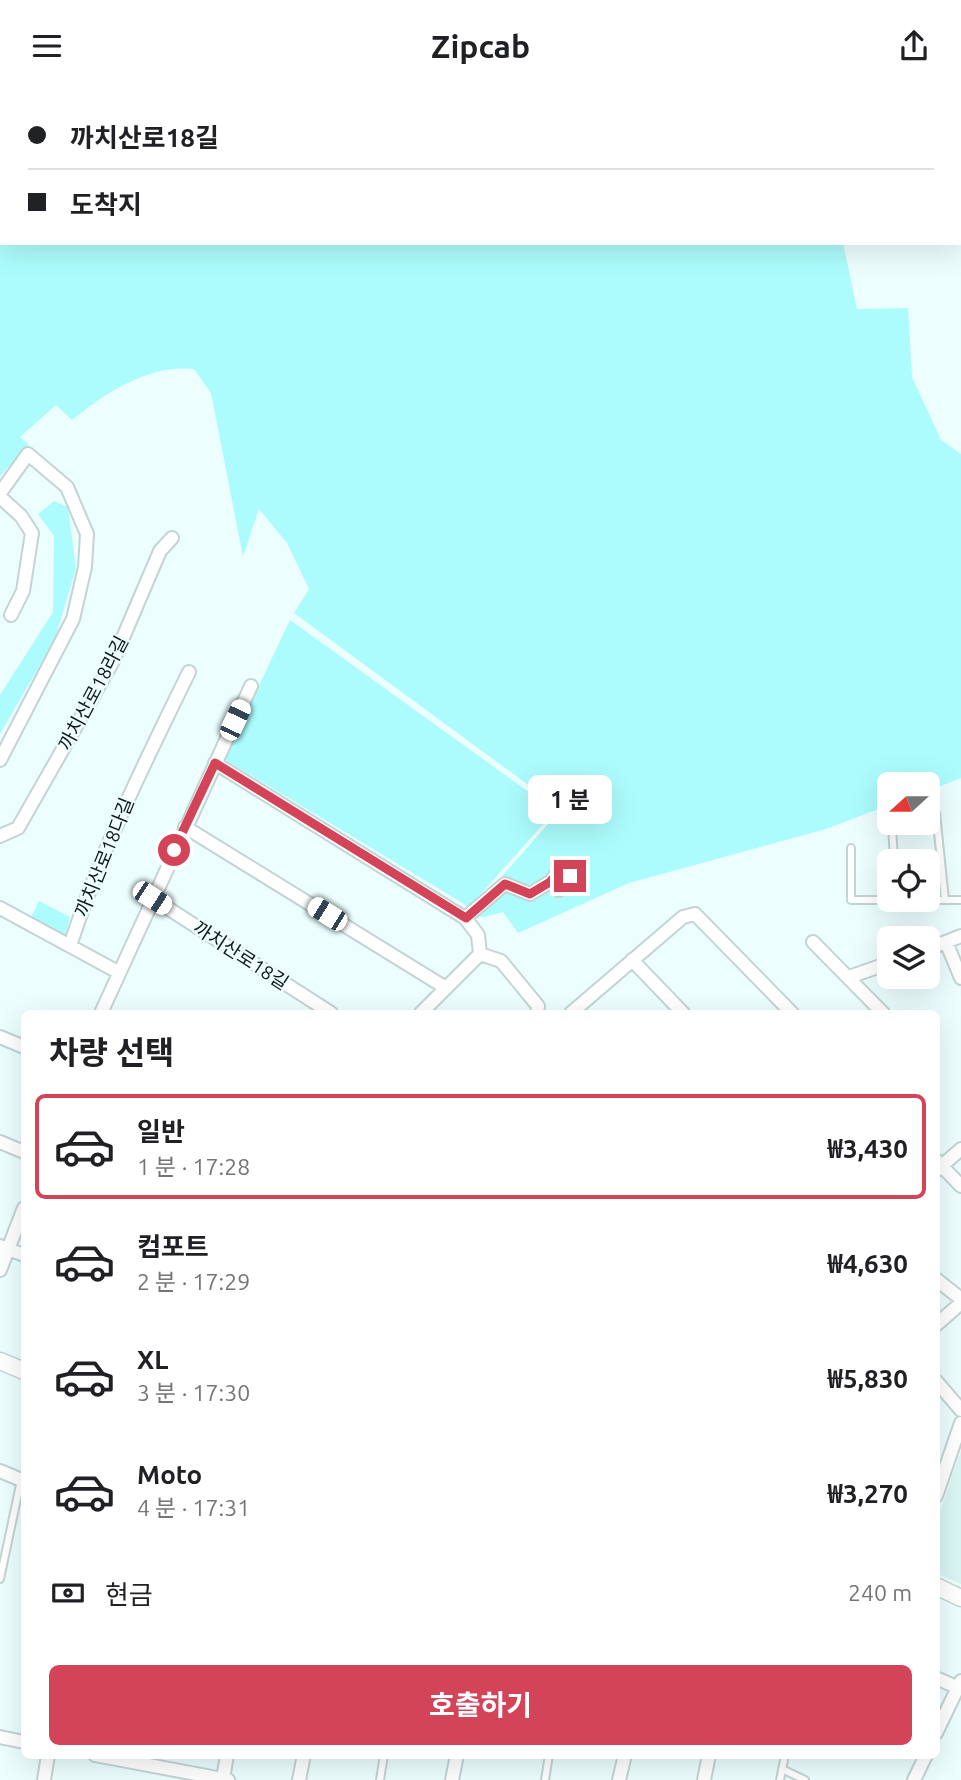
<!DOCTYPE html>
<html lang="ko">
<meta charset="utf-8">
<style>
body{margin:0;font-family:Ubuntu,"Noto Sans KR",sans-serif;background:#f6f6f6;color:#202124;height:100vh;display:flex;flex-direction:column;font-size:26px;white-space:nowrap}
*{box-sizing:border-box;margin:0}
p{font-size:23px;color:#757577}
.icon{flex:none;width:38px;height:38px;fill:none;stroke:currentColor;stroke-width:2;stroke-linecap:round;stroke-linejoin:round}
.map{position:relative;flex:1;overflow:hidden}
.details{position:absolute;left:21px;top:919px;width:919px;height:749px;display:flex;flex-direction:column;background:#fff;border-radius:10px;box-shadow:0 7px 28px #0002}
.details>*{flex:none}
.guide{position:absolute;left:0px;top:0px;width:962px;height:154px;box-shadow:0 7px 28px #0002;display:grid;align-content:center;height:154px;padding:0 28px;background:#fff}
.needle{width:46px;rotate:249deg}
.buttons{position:absolute;left:877px;top:681px;display:grid;gap:14px}
.buttons a{display:grid;place-items:center;width:63px;height:63px;border-radius:10px;background:#fff;box-shadow:0 7px 28px #0002;font-size:35px}
.end{position:absolute;width:32px;height:32px;margin:-16px;border:9px solid #d44459;background:#fff;box-shadow:0 0 0 4px #fff}
.from{border-radius:50%}
.bubble{position:absolute;height:49px;border-radius:10px;background:#fff;box-shadow:0 7px 28px #0002;font-size:23px;font-weight:700;line-height:49px;text-align:center}
.car{position:absolute;width:21px;height:42px;margin:-21px -10px;border-radius:9px;box-shadow:0 0 5px 2px #0007;background:linear-gradient(#fff 24%,#345 0 40%,#fff 0 76%,#345 0 86%,#fff 0)}
.guide b{display:flex;align-items:center;gap:24px;height:66px;font-size:26px}
.guide b+b{border-top:2px solid #e0e0e0}
.guide i{width:18px;height:18px;background:#202124}
ul{padding:0;list-style:none}
li{display:flex;align-items:center;gap:21px;height:105px;margin:0 14px 10px;padding:0 14px;border:4px solid transparent;border-radius:10px}
li div{flex:1}
li b{display:block;font-size:26px}
li em{font-style:normal;font-weight:700}
li.active{border-color:#d44459}
li>.icon{width:63px;height:63px;stroke-width:1.5}
h2{padding:0 28px;font-size:32px;line-height:84px}
.pay{display:flex;align-items:center;gap:18px;height:77px;padding:0 28px;font-size:26px}
.pay p{margin-inline-start:auto}
.button{display:flex;gap:14px;margin-top:auto;padding:14px 28px}
.button a{flex:1;height:80px;border-radius:10px;background:#d44459;color:#fff;font-size:28px;font-weight:700;line-height:80px;text-align:center}
header{display:flex;justify-content:space-between;align-items:center;height:91px;padding:0 28px;background:#fff;font-size:32px;font-weight:700}
.map>svg:first-child{display:block}
</style>
<header><svg class="icon" aria-label="menu" viewBox="0 0 24 24"><path d="M4 6h16M4 12h16M4 18h16"/></svg>Zipcab<svg class="icon" aria-label="share" viewBox="0 0 24 24"><path d="M12 15V3M7 8l5-5 5 5M5 13v7h14v-7"/></svg></header>
<div class="map">
<svg width="961" height="1689" viewBox="0 0 961 1689">
<rect width="100%" height="100%" fill="#ecfefe"/>
<path fill="#d9f5f4" d="M 961,1360 L 961,1493 L 936,1482 L 936,1432 Z"/>
<path fill="#adfcfd" d="M 0,0 L 835,0 L 2,2 L 0,119 Z
M 0,126 L 2,152 L 843,152 L 857,218 L 908,217 L 912,286 L 941,349 L 961,363 L 961,687 L 928,700 L 928,693 L 889,693 L 889,714 L 826,738 L 629,792 L 518,842 L 503,821 L 484,826 L 478,825 L 475,816 L 561,718 L 294,522 L 309,498 L 287,452 L 259,418 L 243,466 L 211,302 L 194,278 C 149,273 105,302 72,329 L 56,314 L 20,346 L 29,354 L 0,385 Z
M 54,410 L 68,416 L 76,477 L 55,548 L 0,643 L 0,604 L 53,521 L 54,445 L 38,423 Z
M 290,529 L 555,720 L 469,816 L 224,668 Z
M 39,810 L 70,826 L 65,846 L 31,827 Z"/>
<g fill="none" stroke-linecap="round" stroke-linejoin="round">
<g stroke="#c3d4d4" stroke-width="10">
<path id="lane" d="M 936,722 L 945,809
M 892,734 L 894,770
M 851,757 L 851,809 L 961,809
M 0,1488 L 21,1389
M 782,1678 L 805,1689
M 380,1689 L 384,1664
M 545,1689 L 549,1664
M 780,1689 L 785,1664"/>
</g>
<g stroke="#c3d4d4" stroke-width="16">
<path id="street" d="M 0,402 L 28,363 L 67,396 L 87,443 L 85,476 L 73,528 L 0,669
M 0,406 L 21,425 L 32,442 L 23,500 L 11,524
M 215,672 L 465,827 L 478,844 L 480,863
M 185,736 L 446,897
M 0,745 L 18,737 L 113,570 L 160,460 L 172,447
M 152,807 L 331,922
M 0,817 L 118,881
M 465,827 L 505,793 L 530,803 L 550,791 L 559,799 L 568,794 L 570,785 L 559,780 L 550,791
M 813,851 L 883,922
M 946,851 L 961,887
M 70,855 C 101,759 145,671 189,581
M 928,858 L 961,845
M 480,863 L 501,870 L 538,915 L 537,922
M 632,869 L 683,922
M 849,886 L 889,872
M 101,922 L 251,595
M 421,922 L 480,863
M 571,922 L 683,826 L 695,823 L 792,922
M 0,946 L 24,956
M 0,1051 L 24,1061
M 936,1069 L 961,1095
M 937,1079 L 961,1058
M 0,1155 L 24,1164
M 0,1179 L 24,1117
M 936,1188 L 961,1208
M 936,1234 L 961,1212
M 936,1290 L 961,1319
M 0,1380 L 24,1390
M 936,1405 L 961,1332
M 936,1587 L 961,1598
M 936,1642 L 961,1590
M 0,1646 L 24,1651
M 95,1664 L 228,1689
M 223,1688 L 227,1664
M 44,1689 L 48,1664
M 299,1689 L 304,1664
M 452,1689 L 457,1664
M 619,1689 L 625,1664
M 704,1689 L 709,1664
M 914,1689 L 926,1664"/>
</g>
<g stroke="#c3d4d4" stroke-width="19">
<path id="secondary" d="M 0,1270 L 24,1280
M 936,1495 L 961,1507"/>
</g>
<use href="#lane" stroke="#fff" stroke-width="6"/>
<use href="#street" stroke="#fff" stroke-width="12"/>
<use href="#secondary" stroke="#fff" stroke-width="16"/>
</g>
<g fill="none" stroke-linecap="round" stroke-linejoin="round">
<path stroke="#d44459" stroke-width="9" d="M 174,759 L 215,672 L 466,827 L 505,793 L 530,803 L 550,791 L 559,780 L 570,785"/>
</g>
<g text-anchor="middle" stroke-width="5" stroke-linejoin="round" paint-order="stroke">
<g font-size="19" fill="#111717" stroke="#ecfefe">
<text transform="translate(93 602) rotate(-62)" y="7">까치산로18라길</text>
<text transform="translate(104 766) rotate(-68)" y="7">까치산로18다길</text>
<text transform="translate(241 864) rotate(33)" y="7">까치산로18길</text>
</g>
</g>
</svg>
<div class="buttons">
<a><svg class="needle" viewBox="-14 -14 28 28"><path d="M0-13l5 13h-10z" fill="#e53935"/><path d="M0 13l5-13h-10z" fill="#757577"/></svg></a>
<a><svg class="icon" aria-label="locate" viewBox="0 0 24 24"><circle cx="12" cy="12" r="6"/><path d="M12 2v4M12 18v4M2 12h4M18 12h4"/></svg></a>
<a><svg class="icon" aria-label="layers" viewBox="0 0 24 24"><path d="M12 4l9 5-9 5-9-5zM3 14l9 5 9-5"/></svg></a>
</div>
<i class="end from" style="left:174px;top:759px"></i>
<i class="end" style="left:570px;top:785px"></i>
<div class="bubble" style="left:528px;top:684px;width:84px">1 분</div>
<i class="car" style="left:235px;top:629px;rotate:25deg"></i>
<i class="car" style="left:152px;top:807px;rotate:123deg"></i>
<i class="car" style="left:327px;top:823px;rotate:302deg"></i>
<div class="guide">
<b><i class="from"></i>까치산로18길</b>
<b><i></i>도착지</b>
</div>
<section class="details">
<h2>차량 선택</h2>
<ul>
<li class="active"><svg class="icon" aria-label="car" viewBox="0 0 24 24"><path d="M5 17H2v-5l4-1 3-4h7l3 4 3 1v5h-3M9 17h6M6 11h13"/><circle cx="7" cy="17" r="2"/><circle cx="17" cy="17" r="2"/></svg><div><b>일반</b><p>1 분 · 17:28</p></div><em>₩3,430</em></li>
<li><svg class="icon" aria-label="car" viewBox="0 0 24 24"><path d="M5 17H2v-5l4-1 3-4h7l3 4 3 1v5h-3M9 17h6M6 11h13"/><circle cx="7" cy="17" r="2"/><circle cx="17" cy="17" r="2"/></svg><div><b>컴포트</b><p>2 분 · 17:29</p></div><em>₩4,630</em></li>
<li><svg class="icon" aria-label="car" viewBox="0 0 24 24"><path d="M5 17H2v-5l4-1 3-4h7l3 4 3 1v5h-3M9 17h6M6 11h13"/><circle cx="7" cy="17" r="2"/><circle cx="17" cy="17" r="2"/></svg><div><b>XL</b><p>3 분 · 17:30</p></div><em>₩5,830</em></li>
<li><svg class="icon" aria-label="car" viewBox="0 0 24 24"><path d="M5 17H2v-5l4-1 3-4h7l3 4 3 1v5h-3M9 17h6M6 11h13"/><circle cx="7" cy="17" r="2"/><circle cx="17" cy="17" r="2"/></svg><div><b>Moto</b><p>4 분 · 17:31</p></div><em>₩3,270</em></li>
</ul>
<div class="pay"><svg class="icon" aria-label="cash" viewBox="0 0 24 24"><path d="M3 7h18v10H3z"/><circle cx="12" cy="12" r="2"/></svg>현금<p>240 m</p></div>
<div class="button"><a>호출하기</a></div>
</section>
</div>
